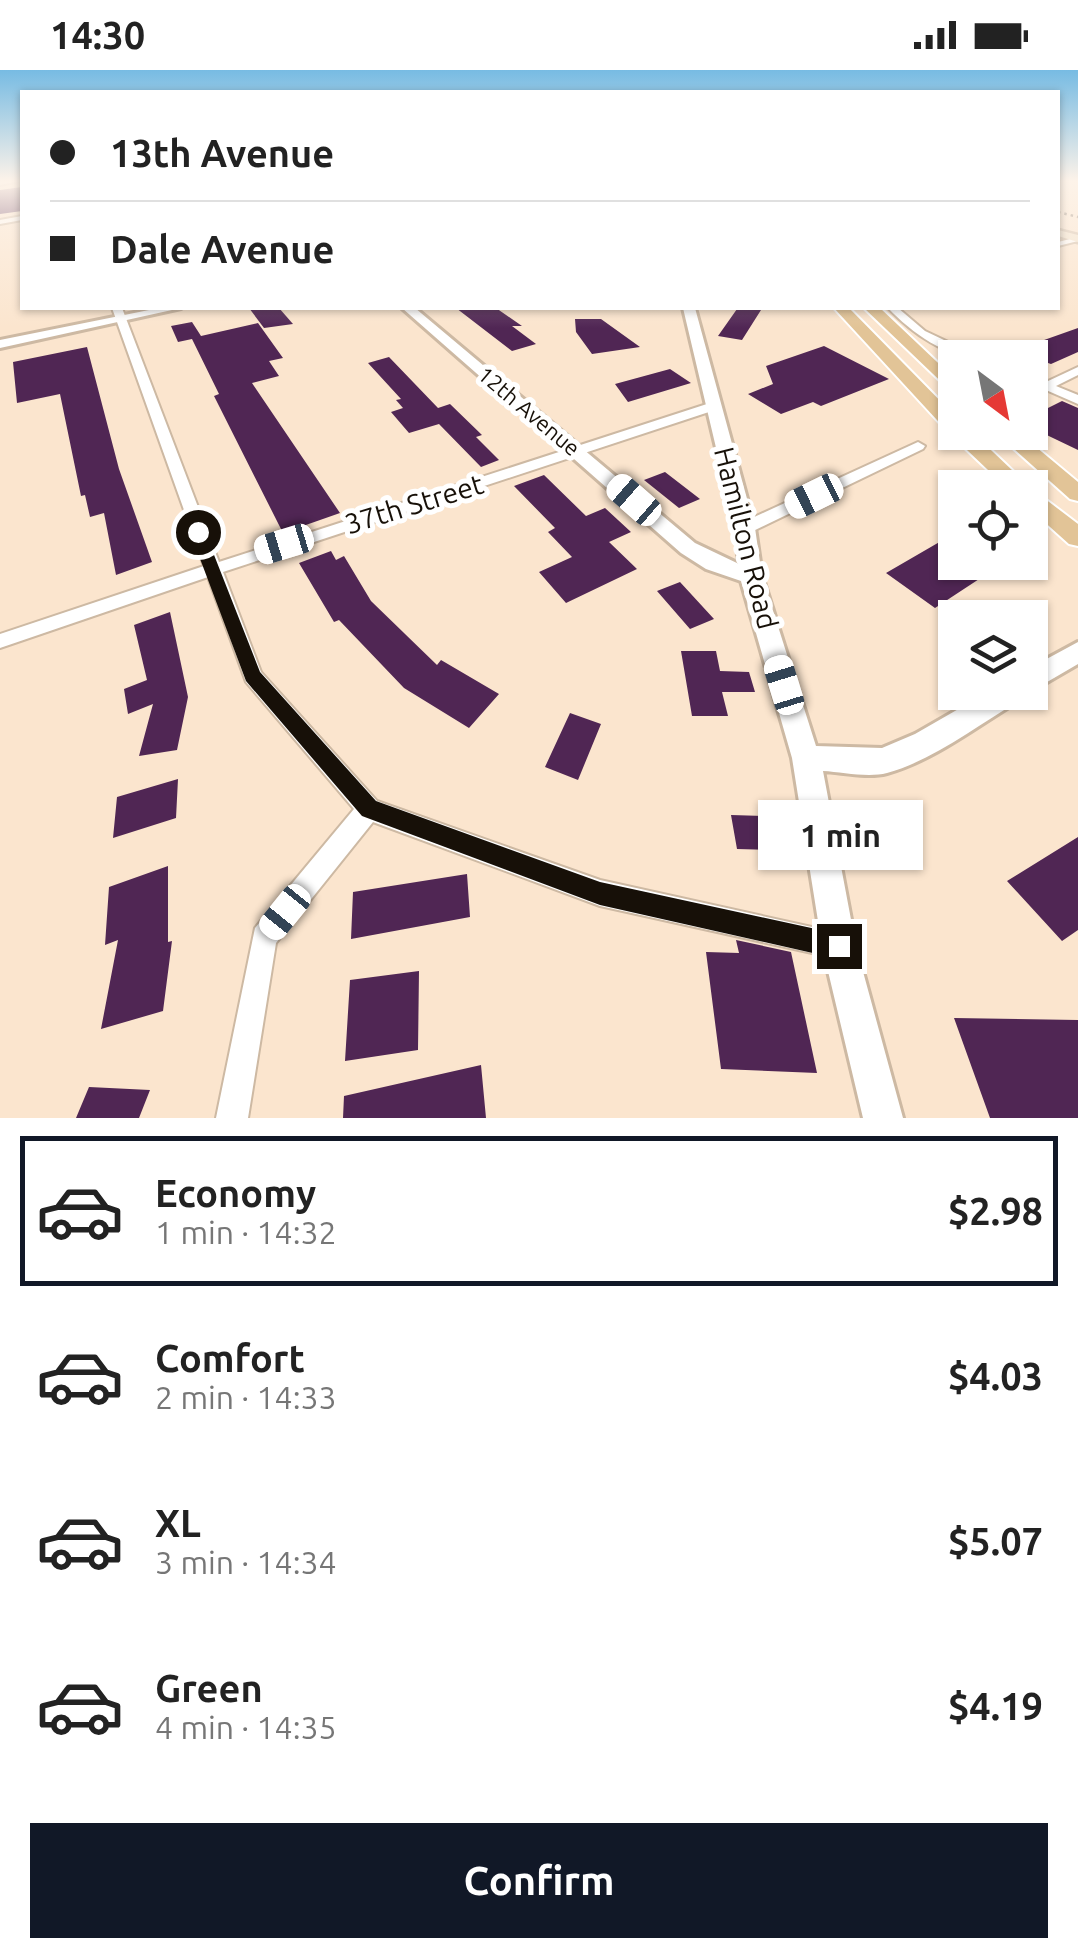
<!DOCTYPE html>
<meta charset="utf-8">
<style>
body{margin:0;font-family:Ubuntu,sans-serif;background:#f6f6f6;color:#222;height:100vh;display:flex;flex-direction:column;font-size:38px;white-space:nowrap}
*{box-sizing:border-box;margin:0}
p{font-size:32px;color:#767676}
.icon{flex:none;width:55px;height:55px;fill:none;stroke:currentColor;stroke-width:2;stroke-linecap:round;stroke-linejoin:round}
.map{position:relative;height:1048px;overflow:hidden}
.side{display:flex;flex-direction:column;background:#fff;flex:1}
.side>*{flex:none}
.hud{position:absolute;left:20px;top:20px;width:1040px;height:220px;border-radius:0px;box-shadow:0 2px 8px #0004;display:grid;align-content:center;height:220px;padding:0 30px;background:#fff}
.needle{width:65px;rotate:148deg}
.buttons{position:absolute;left:938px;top:270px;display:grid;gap:20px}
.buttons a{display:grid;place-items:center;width:110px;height:110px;border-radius:0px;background:#fff;box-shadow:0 2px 8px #0004;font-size:50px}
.end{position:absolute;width:45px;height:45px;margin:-22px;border:12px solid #171008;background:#fff;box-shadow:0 0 0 5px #fff}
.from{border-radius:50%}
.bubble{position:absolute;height:70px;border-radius:0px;background:#fff;box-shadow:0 2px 8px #0004;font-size:32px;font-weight:600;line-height:70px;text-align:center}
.car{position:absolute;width:30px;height:60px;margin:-30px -15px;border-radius:12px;box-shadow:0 0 8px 2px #0007;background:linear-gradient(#fff 24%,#345 0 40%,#fff 0 76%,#345 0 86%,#fff 0)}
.hud b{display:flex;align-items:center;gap:35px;height:95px;font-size:38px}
.hud b+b{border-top:2px solid #e0e0e0}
.hud i{width:25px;height:25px;background:#222}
ul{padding:18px 0 0;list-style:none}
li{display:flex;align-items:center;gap:30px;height:150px;margin:0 20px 15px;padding:0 10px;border:5px solid transparent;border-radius:0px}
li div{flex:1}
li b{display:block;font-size:38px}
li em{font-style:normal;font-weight:600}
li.active{border-color:#111827}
li>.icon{width:90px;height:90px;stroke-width:1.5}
.action{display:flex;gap:20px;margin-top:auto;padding:20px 30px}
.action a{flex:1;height:115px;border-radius:0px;background:#111827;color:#fff;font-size:40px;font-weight:600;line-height:115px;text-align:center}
.status{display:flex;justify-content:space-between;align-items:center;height:70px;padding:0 50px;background:#fff;direction:ltr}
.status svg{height:28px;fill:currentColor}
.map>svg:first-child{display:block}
</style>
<div class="status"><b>14:30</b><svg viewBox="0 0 49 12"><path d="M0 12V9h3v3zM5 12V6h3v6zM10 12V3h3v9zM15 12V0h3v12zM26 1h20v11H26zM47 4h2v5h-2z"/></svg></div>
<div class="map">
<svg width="1078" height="1048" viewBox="0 0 1078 1048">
<rect width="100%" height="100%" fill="#fbe5ce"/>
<path fill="#502654" d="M 22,117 L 22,141 L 0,144 L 0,120 Z
M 249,238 L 279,238 L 293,254 L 264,258 Z
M 456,238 L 496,238 L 522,256 L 512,256 L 536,274 L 512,281 Z
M 737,239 L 761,240 L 742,270 L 718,266 Z
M 575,249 L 601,249 L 640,277 L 592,284 L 576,262 Z
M 192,252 L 201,266 L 258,253 L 283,288 L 269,291 L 279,306 L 252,313 L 340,443 L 283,463 L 214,326 L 219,324 L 192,269 L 178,272 L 171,256 Z
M 1078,258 L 1078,282 L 1051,294 L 1039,290 L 1030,294 L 1030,275 Z
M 824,276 L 889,309 L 821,336 L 813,332 L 781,344 L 748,324 L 773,314 L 766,296 Z
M 87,277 L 119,399 L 152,492 L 116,505 L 104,443 L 90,447 L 85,425 L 81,426 L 60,324 L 17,333 L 13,292 Z
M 389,287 L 438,338 L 450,334 L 482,365 L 476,367 L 499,390 L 481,397 L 439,354 L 409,363 L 391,342 L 403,338 L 396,330 L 401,329 L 368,293 Z
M 670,299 L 691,313 L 628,332 L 615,314 Z
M 1062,331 L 1078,338 L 1078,380 L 1030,357 L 1030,347 Z
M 665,402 L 700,429 L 679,438 L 644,410 Z
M 544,405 L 586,446 L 605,438 L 631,462 L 609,472 L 637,499 L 566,533 L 539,502 L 572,487 L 548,462 L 555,458 L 514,416 Z
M 955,463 L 955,492 L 1005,492 L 935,538 L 886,503 Z
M 331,481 L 336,490 L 344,486 L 371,531 L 437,595 L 441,590 L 499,624 L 469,658 L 404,618 L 339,550 L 334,552 L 299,493 Z
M 680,512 L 714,549 L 690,559 L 657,521 Z
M 170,542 L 188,627 L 177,680 L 139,686 L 153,634 L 128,644 L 124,619 L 147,610 L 134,555 Z
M 681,581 L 716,581 L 720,601 L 749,602 L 755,622 L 722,622 L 728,646 L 692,646 Z
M 570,643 L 601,654 L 578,710 L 545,697 Z
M 178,709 L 176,748 L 113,768 L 117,727 Z
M 731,745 L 766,746 L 774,780 L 737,779 Z
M 1078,767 L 1078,860 L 1062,871 L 1007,811 Z
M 168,796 L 168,872 L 172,871 L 163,941 L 101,959 L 118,870 L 105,875 L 109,817 Z
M 467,804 L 470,847 L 351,869 L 353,822 Z
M 736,870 L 791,882 L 817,1003 L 721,999 L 706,882 L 739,883 Z
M 419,901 L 418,980 L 345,991 L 350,910 Z
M 954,948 L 1078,950 L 1078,1048 L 990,1048 Z
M 481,995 L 486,1048 L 343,1048 L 344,1026 Z
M 89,1017 L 150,1020 L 139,1048 L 76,1048 Z"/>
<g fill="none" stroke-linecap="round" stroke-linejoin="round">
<g stroke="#cdb9a3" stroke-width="4">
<path id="minor" d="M 0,111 L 19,111 L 0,115 Z
M 22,146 L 22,150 L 0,154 L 0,150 Z
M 1078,167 L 1078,171 L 1058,176 L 1058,172 Z
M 112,238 L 122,238 L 219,492 L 710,333 L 718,333 L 718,339 L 223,502 L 261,602 L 377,731 L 600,810 L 839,863 L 848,867 L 852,876 L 848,885 L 839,889 L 600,836 L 373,752 L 276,873 L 248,1048 L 216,1048 L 255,858 L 354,739 L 246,612 L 208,507 L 0,578 L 0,564 L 204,496 Z
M 888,238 L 898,238 L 925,261 L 982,288 C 946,288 912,263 888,238 Z
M 1078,297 L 1078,305 L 1056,316 L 1078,325 L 1078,334 L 1030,313 L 1030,305 L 1046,312 Z
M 918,372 L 925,376 L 923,379 L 751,462 L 745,463 L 737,458 L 739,454 Z"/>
</g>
<g stroke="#cdb9a3" stroke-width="6">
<path id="tertiary" d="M 159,238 L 181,238 L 0,278 L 0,270 Z
M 402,238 L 415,238 L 695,473 L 739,494 L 735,458 L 683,238 L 695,238 L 755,458 L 762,506 L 816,676 L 882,678 L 915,664 L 988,622 L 1024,622 L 1020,630 C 978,655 934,690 887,703 C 868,708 842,702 823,701 L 856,876 L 903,1048 L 863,1048 L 822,876 L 792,688 L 741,511 L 706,499 L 681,483 Z
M 1078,572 L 1078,594 L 1030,622 L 1030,598 Z"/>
</g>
<g stroke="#cdb9a3" stroke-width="5">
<path id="secondary" d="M 1058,160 L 1078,165 L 1078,172 L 1058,166 Z"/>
</g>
<g stroke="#fff" stroke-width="4">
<path id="primary" d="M 834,238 L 849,238 L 955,346 L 955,362 L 972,362 L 1032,419 L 1078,454 L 1078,476 L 1069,474 L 1030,439 L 1030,418 L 1007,418 L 948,362 Z
M 864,238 L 880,238 L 955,309 L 955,325 Z
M 995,362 L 1018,362 L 1078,412 L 1078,431 L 1070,429 Z"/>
</g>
<use href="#minor" fill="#fff" fill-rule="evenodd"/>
<use href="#tertiary" fill="#fff" fill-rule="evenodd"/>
<use href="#secondary" fill="#f0e2cb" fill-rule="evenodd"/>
<use href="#primary" fill="#e2c497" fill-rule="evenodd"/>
<path stroke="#746658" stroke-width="2.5" stroke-dasharray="2.5 4" stroke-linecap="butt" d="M 1058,142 L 1078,147"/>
</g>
<linearGradient id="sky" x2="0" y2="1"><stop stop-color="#77bbe3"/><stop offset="0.43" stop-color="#fdf3e9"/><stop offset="1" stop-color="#fdf3e9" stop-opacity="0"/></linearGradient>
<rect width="1078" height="258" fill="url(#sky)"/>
<path fill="#171008" d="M 198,457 L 205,462 L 260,602 L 376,731 L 600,812 L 839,864 L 848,868 L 852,876 L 848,885 L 839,889 L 600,835 L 362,746 L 246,611 L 190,462 Z"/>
<g text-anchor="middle" stroke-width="10" stroke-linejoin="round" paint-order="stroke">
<g font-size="22" fill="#171008" stroke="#fff">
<text transform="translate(529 341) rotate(40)" y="8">12th Avenue</text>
</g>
<g font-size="28" fill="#171008" stroke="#fff">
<text transform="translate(414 434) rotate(-17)" y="10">37th Street</text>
<text transform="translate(746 468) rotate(76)" y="10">Hamilton Road</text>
</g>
</g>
</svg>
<div class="buttons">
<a><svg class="needle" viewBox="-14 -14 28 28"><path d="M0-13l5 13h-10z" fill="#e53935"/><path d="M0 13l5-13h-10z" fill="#767676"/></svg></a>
<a><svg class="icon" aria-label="locate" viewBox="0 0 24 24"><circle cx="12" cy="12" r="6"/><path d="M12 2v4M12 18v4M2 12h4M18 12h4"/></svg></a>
<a><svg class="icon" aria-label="layers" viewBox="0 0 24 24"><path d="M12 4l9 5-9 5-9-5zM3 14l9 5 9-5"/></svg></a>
</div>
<i class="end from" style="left:198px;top:462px"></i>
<i class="end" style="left:839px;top:876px"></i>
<div class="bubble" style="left:758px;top:730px;width:165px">1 min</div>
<i class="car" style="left:814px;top:426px;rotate:244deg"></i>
<i class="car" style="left:634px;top:430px;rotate:311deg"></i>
<i class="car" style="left:284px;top:474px;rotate:253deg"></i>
<i class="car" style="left:784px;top:615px;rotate:343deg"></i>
<i class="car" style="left:285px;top:842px;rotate:219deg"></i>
<div class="hud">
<b><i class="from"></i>13th Avenue</b>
<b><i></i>Dale Avenue</b>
</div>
</div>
<section class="side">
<ul>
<li class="active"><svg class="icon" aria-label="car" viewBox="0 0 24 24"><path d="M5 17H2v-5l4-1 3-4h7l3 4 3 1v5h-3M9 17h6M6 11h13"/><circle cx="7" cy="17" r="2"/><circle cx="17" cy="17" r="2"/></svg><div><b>Economy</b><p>1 min · 14:32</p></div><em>$2.98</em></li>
<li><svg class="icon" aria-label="car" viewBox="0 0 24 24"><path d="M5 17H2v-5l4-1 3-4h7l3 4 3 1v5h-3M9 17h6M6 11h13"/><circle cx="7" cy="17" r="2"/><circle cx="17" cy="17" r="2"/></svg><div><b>Comfort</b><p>2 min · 14:33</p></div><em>$4.03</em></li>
<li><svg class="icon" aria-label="car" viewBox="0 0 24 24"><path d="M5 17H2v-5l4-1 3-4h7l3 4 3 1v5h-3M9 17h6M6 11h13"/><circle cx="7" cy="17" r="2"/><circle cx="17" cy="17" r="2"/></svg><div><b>XL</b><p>3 min · 14:34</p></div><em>$5.07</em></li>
<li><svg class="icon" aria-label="car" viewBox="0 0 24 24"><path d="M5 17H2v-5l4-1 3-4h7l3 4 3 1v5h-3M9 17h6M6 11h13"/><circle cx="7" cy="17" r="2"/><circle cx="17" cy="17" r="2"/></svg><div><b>Green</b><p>4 min · 14:35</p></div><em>$4.19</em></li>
</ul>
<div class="action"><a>Confirm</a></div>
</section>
